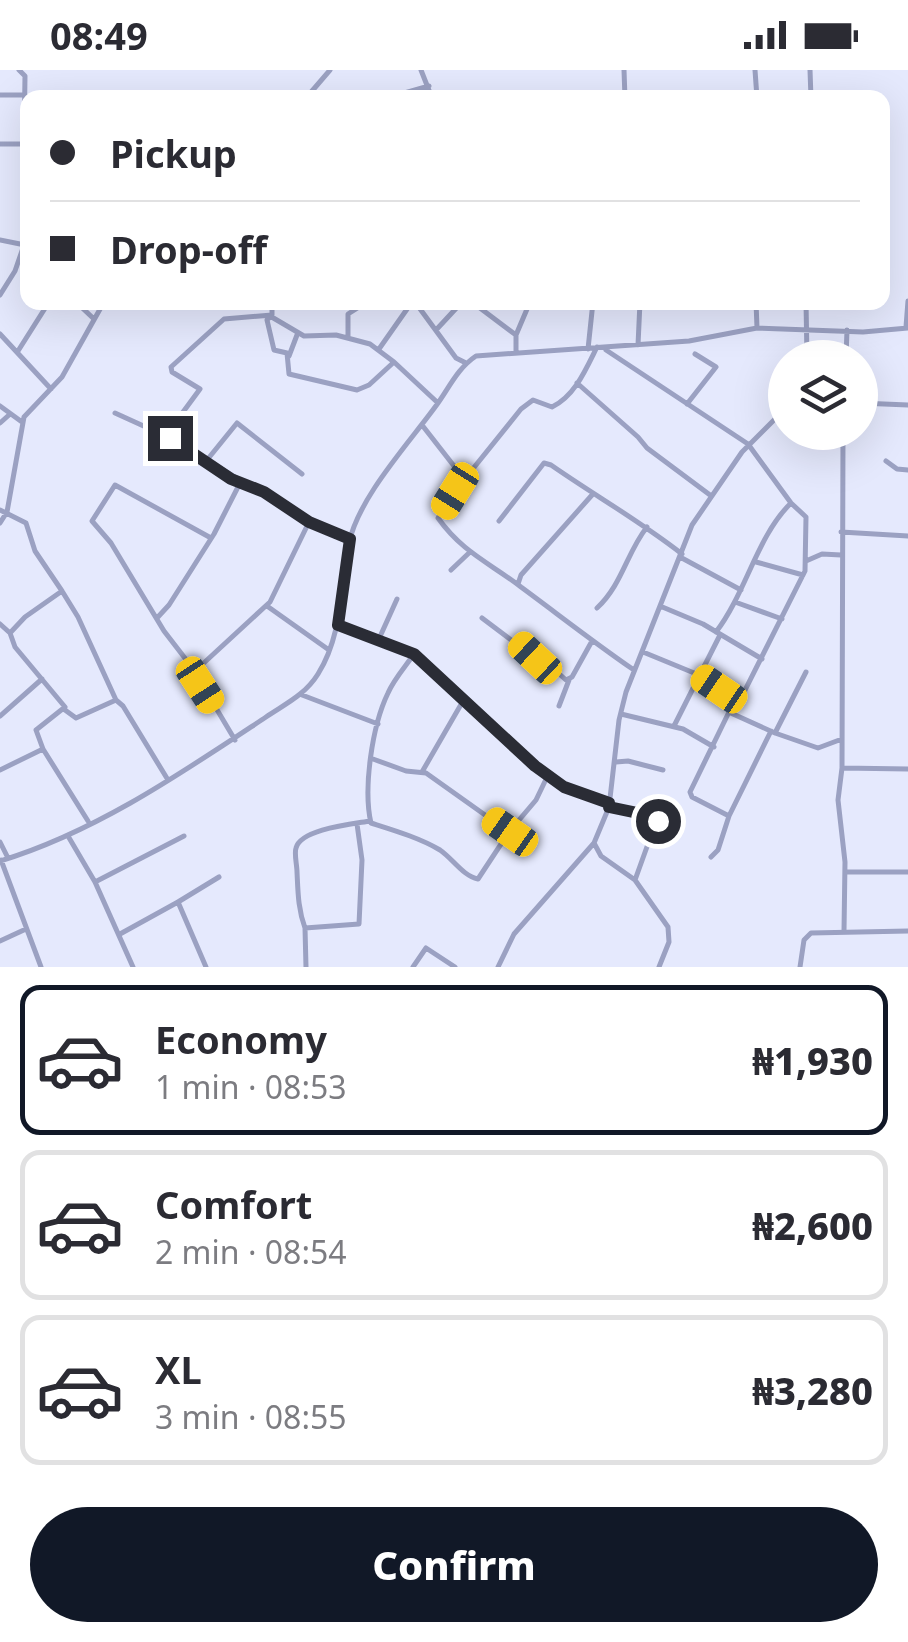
<!DOCTYPE html>
<meta charset="utf-8">
<style>
body{margin:0;font-family:"Noto Sans",sans-serif;background:#f7f7f7;color:#2b2b33;height:100vh;display:flex;flex-direction:column;font-size:38px;white-space:nowrap}
*{box-sizing:border-box;margin:0}
p{font-size:32px;color:#7c7c81}
.icon{flex:none;width:55px;height:55px;fill:none;stroke:currentColor;stroke-width:2;stroke-linecap:round;stroke-linejoin:round}
.map{position:relative;height:897px;overflow:hidden}
.panel{display:flex;flex-direction:column;background:#fff;flex:1}
.panel>*{flex:none}
.banner{position:absolute;left:20px;top:20px;width:870px;height:220px;border-radius:20px;box-shadow:0 10px 40px #0002;display:grid;align-content:center;height:220px;padding:0 30px;background:#fff}
.buttons{position:absolute;left:768px;top:270px;display:grid;gap:20px}
.buttons a{display:grid;place-items:center;width:110px;height:110px;border-radius:50%;background:#fff;box-shadow:0 10px 40px #0002;font-size:50px}
.end{position:absolute;width:45px;height:45px;margin:-22px;border:12px solid #2a2c35;background:#fff;box-shadow:0 0 0 5px #fff}
.from{border-radius:50%}
.car{position:absolute;width:30px;height:60px;margin:-30px -15px;border-radius:12px;box-shadow:0 0 8px 2px #0007;background:linear-gradient(#f5c518 24%,#345 0 40%,#f5c518 0 76%,#345 0 86%,#f5c518 0)}
.banner b{display:flex;align-items:center;gap:35px;height:95px;font-size:38px}
.banner b+b{border-top:2px solid #e1e1e2}
.banner i{width:25px;height:25px;background:#2b2b33}
ul{padding:18px 0 0;list-style:none}
li{display:flex;align-items:center;gap:30px;height:150px;margin:0 20px 15px;padding:0 10px;border:5px solid #e1e1e2;border-radius:20px}
li div{flex:1}
li b{display:block;font-size:38px}
li em{font-style:normal;font-weight:800}
li.on{border-color:#111827}
li>.icon{width:90px;height:90px;stroke-width:1.5}
.action{display:flex;gap:20px;margin-top:auto;padding:20px 30px}
.action a{flex:1;height:115px;border-radius:60px;background:#111827;color:#fff;font-size:40px;font-weight:800;line-height:115px;text-align:center}
.status{display:flex;justify-content:space-between;align-items:center;height:70px;padding:0 50px;background:#fff;direction:ltr}
.status svg{height:28px;fill:currentColor}
.map>svg:first-child{display:block}
</style>
<div class="status"><b>08:49</b><svg viewBox="0 0 49 12"><path d="M0 12V9h3v3zM5 12V6h3v6zM10 12V3h3v9zM15 12V0h3v12zM26 1h20v11H26zM47 4h2v5h-2z"/></svg></div>
<div class="map">
<svg width="908" height="897" viewBox="0 0 908 897">
<rect width="100%" height="100%" fill="#e5e9fd"/>
<g fill="none" stroke-linecap="round" stroke-linejoin="round">
<path stroke="#9ba1c2" stroke-width="5" d="M 19,0 L 25,6 L 24,74
M 421,0 L 432,28
M 624,0 L 625,28
M 755,0 L 757,28
M 810,0 L 811,28
M 0,25 L 25,25
M 306,28 L 330,0
M 387,28 L 429,16
M 0,74 L 25,74
M 0,170 L 25,175
M 0,225 L 15,201 L 24,175
M 76,232 L 94,249
M 272,232 L 272,245 L 267,250 L 274,280 L 287,283 L 289,304 L 357,320 L 369,315 L 394,292 L 438,333
M 415,232 L 456,288 L 466,293
M 472,232 L 516,265 L 516,281
M 756,232 L 757,258
M 806,232 L 807,288
M 272,245 L 224,249 L 171,297 L 172,302 L 200,319 L 172,357 L 170,368 C 180,379 197,384 210,392 C 255,420 302,446 350,469
M 270,246 L 304,266 L 336,265 L 370,274 L 394,292
M 906,257 L 908,231
M 436,260 L 462,232
M 0,264 L 51,319
M 516,265 L 530,232
M 348,267 L 348,244 L 367,232
M 638,275 L 640,232
M 597,277 C 586,299 575,326 552,337 L 533,330 L 521,339 L 455,421 L 438,448 C 463,483 490,493 521,517 C 559,545 596,574 634,600
M 379,279 L 412,232
M 588,279 L 593,232
M 606,280 L 748,374 L 791,433 L 806,447 L 805,501 L 733,644 L 775,663 L 818,678 L 842,669
M 18,281 L 49,232
M 289,286 L 297,265
M 846,288 L 847,260
M 577,313 L 638,367 L 647,378 L 710,425
M 860,333 L 908,335
M 687,334 L 716,297 L 695,284
M 0,336 L 22,352
M 115,343 L 170,368
M 0,353 L 9,345
M 422,355 L 454,396 L 470,401
M 843,362 L 842,698 L 838,730 L 845,792 L 844,861
M 207,390 L 237,353 L 302,404
M 886,391 L 897,399 L 908,400
M 0,440 L 26,453 L 35,481 L 62,521 L 25,547 L 10,563 L 15,577 L 65,637 L 36,660 L 43,679 L 88,751
M 499,451 L 544,393 L 551,395 C 594,425 640,451 682,484
M 0,453 L 7,442 L 24,347 L 62,307 L 104,232
M 841,462 L 908,466
M 211,468 L 115,415 L 92,451 L 111,473 L 164,561 L 191,596 L 235,670
M 680,487 L 741,520
M 806,491 L 822,484 L 841,485
M 756,492 L 803,505
M 451,500 L 470,482
M 518,514 L 521,505 L 592,425
M 62,521 L 78,547 L 116,630 L 76,648 L 65,640
M 735,532 L 782,549
M 267,536 L 329,580
M 660,536 L 703,554 L 762,589
M 597,538 C 622,515 627,482 647,457
M 157,548 L 169,535 L 214,464 L 240,413
M 482,548 L 535,588 L 546,592 L 566,610 L 572,607 L 592,571
M 0,554 L 10,563
M 338,555 L 414,584 L 535,696 L 564,717 L 609,733
M 716,562 C 746,523 757,466 791,433
M 378,571 L 397,529
M 643,582 L 699,605 L 740,633
M 414,584 C 405,597 394,609 388,623 C 372,656 363,719 371,753 C 393,760 420,768 440,780 C 453,789 463,806 478,809 L 509,762 L 536,730 L 549,703
M 194,602 L 270,532 L 309,452
M 302,625 L 378,654
M 116,630 L 123,636 L 168,710
M 559,636 L 569,610
M 621,644 L 683,659 L 714,677
M 0,646 L 42,609
M 674,656 L 720,565
M 775,663 L 806,602
M 373,689 L 406,701 L 426,703 L 509,762
M 616,692 L 628,691 L 663,700
M 842,698 L 908,699
M 0,700 L 43,679
M 422,702 L 463,631
M 609,737 L 636,740 L 657,749 L 635,810
M 729,746 L 692,727 L 690,722 L 729,642 L 733,644
M 357,754 L 362,790 L 359,854 L 305,858 C 298,839 298,822 297,802 C 297,795 294,784 296,778 C 301,759 353,754 370,751
M 68,766 L 95,812 L 133,897
M 0,772 L 8,788
M 594,773 L 601,786 L 635,810 L 668,857 L 669,872 L 659,897
M 711,787 L 718,780 L 729,746 L 771,661
M 1,790 L 41,897
M 0,791 C 96,762 183,702 266,647 C 285,634 305,625 318,604 C 343,564 340,517 349,473 C 359,426 411,371 438,333 C 450,316 458,298 476,286 L 689,271 L 757,258 L 863,262 L 908,258
M 846,802 L 908,802
M 95,812 L 184,766
M 178,832 L 219,807
M 305,858 L 306,897
M 120,864 L 178,832 L 206,897
M 0,871 L 26,859
M 413,897 L 426,878 L 455,897
M 498,897 L 514,864 L 594,773 L 609,737 L 619,650 L 626,622 L 692,455 L 742,382 L 785,339
M 800,897 L 804,870 L 811,863 L 908,861"/>
</g>
<g fill="none" stroke-linecap="round" stroke-linejoin="round">
<path stroke="#2a2c35" stroke-width="12" d="M 170,368 L 231,409 L 264,422 L 309,452 L 350,469 L 338,555 L 414,584 L 535,696 L 564,717 L 609,733 L 609,737 L 657,747 L 658,751"/>
</g>
</svg>
<div class="buttons">
<a><svg class="icon" aria-label="layers" viewBox="0 0 24 24"><path d="M12 4l9 5-9 5-9-5zM3 14l9 5 9-5"/></svg></a>
</div>
<i class="end from" style="left:658px;top:751px"></i>
<i class="end" style="left:170px;top:368px"></i>
<i class="car" style="left:455px;top:421px;rotate:212deg"></i>
<i class="car" style="left:535px;top:588px;rotate:313deg"></i>
<i class="car" style="left:200px;top:615px;rotate:147deg"></i>
<i class="car" style="left:719px;top:619px;rotate:304deg"></i>
<i class="car" style="left:510px;top:762px;rotate:305deg"></i>
<div class="banner">
<b><i class="from"></i>Pickup</b>
<b><i></i>Drop-off</b>
</div>
</div>
<section class="panel">
<ul>
<li class="on"><svg class="icon" aria-label="car" viewBox="0 0 24 24"><path d="M5 17H2v-5l4-1 3-4h7l3 4 3 1v5h-3M9 17h6M6 11h13"/><circle cx="7" cy="17" r="2"/><circle cx="17" cy="17" r="2"/></svg><div><b>Economy</b><p>1 min · 08:53</p></div><em>₦1,930</em></li>
<li><svg class="icon" aria-label="car" viewBox="0 0 24 24"><path d="M5 17H2v-5l4-1 3-4h7l3 4 3 1v5h-3M9 17h6M6 11h13"/><circle cx="7" cy="17" r="2"/><circle cx="17" cy="17" r="2"/></svg><div><b>Comfort</b><p>2 min · 08:54</p></div><em>₦2,600</em></li>
<li><svg class="icon" aria-label="car" viewBox="0 0 24 24"><path d="M5 17H2v-5l4-1 3-4h7l3 4 3 1v5h-3M9 17h6M6 11h13"/><circle cx="7" cy="17" r="2"/><circle cx="17" cy="17" r="2"/></svg><div><b>XL</b><p>3 min · 08:55</p></div><em>₦3,280</em></li>
</ul>
<div class="action"><a>Confirm</a></div>
</section>
